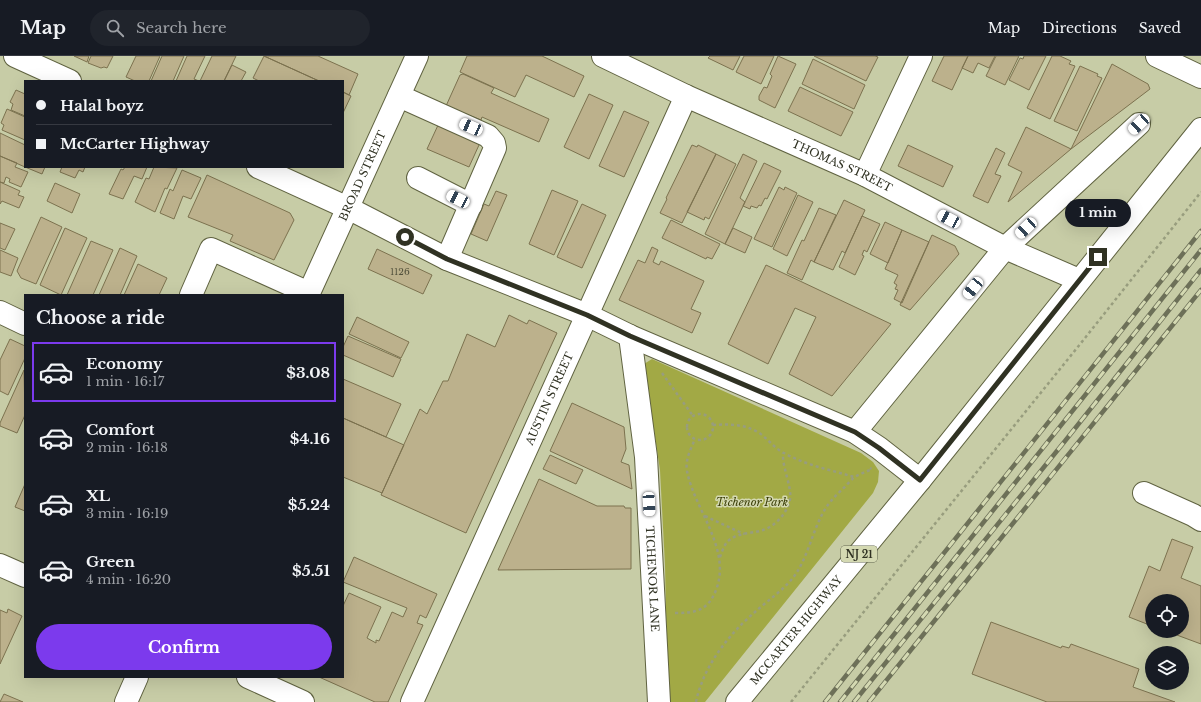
<!DOCTYPE html>
<meta charset="utf-8">
<style>
body{margin:0;font-family:"Libre Baskerville",serif;background:#20242c;color:#f1f3f6;height:100vh;display:flex;flex-direction:column;font-size:15px;white-space:nowrap}
*{box-sizing:border-box;margin:0}
p{font-size:13px;color:#9ea1a6}
.icon{flex:none;width:22px;height:22px;fill:none;stroke:currentColor;stroke-width:2;stroke-linecap:round;stroke-linejoin:round}
.map{position:relative;flex:1;overflow:hidden}
.details{position:absolute;left:24px;top:238px;width:320px;height:384px;display:flex;flex-direction:column;background:#171b24;border-radius:0px;box-shadow:0 4px 16px #0002}
.details>*{flex:none}
.hud{position:absolute;left:24px;top:24px;width:320px;height:88px;border-radius:0px;box-shadow:0 4px 16px #0002;display:grid;align-content:center;height:88px;padding:0 12px;background:#171b24}
.buttons{position:absolute;left:1145px;top:538px;display:grid;gap:8px}
.buttons a{display:grid;place-items:center;width:44px;height:44px;border-radius:50%;background:#171b24;box-shadow:0 4px 16px #0002;font-size:20px}
.end{position:absolute;width:18px;height:18px;margin:-9px;border:5px solid #303223;background:#fff;box-shadow:0 0 0 2px #fff}
.from{border-radius:50%}
.bubble{position:absolute;height:28px;border-radius:14px;background:#171b24;box-shadow:0 4px 16px #0002;font-size:13px;font-weight:700;line-height:28px;text-align:center}
.car{position:absolute;width:12px;height:24px;margin:-12px -6px;border-radius:5px;box-shadow:0 0 3px 1px #0007;background:linear-gradient(#fff 24%,#345 0 40%,#fff 0 76%,#345 0 86%,#fff 0)}
.hud b{display:flex;align-items:center;gap:14px;height:38px;font-size:15px}
.hud b+b{border-top:1px solid #363941}
.hud i{width:10px;height:10px;background:#f1f3f6}
ul{padding:0;list-style:none}
li{display:flex;align-items:center;gap:12px;height:60px;margin:0 8px 6px;padding:0 4px;border:2px solid transparent;border-radius:0px}
li div{flex:1}
li b{display:block;font-size:15px}
li em{font-style:normal;font-weight:700}
li.selected{border-color:#7c3aed}
li>.icon{width:36px;height:36px;stroke-width:1.5}
h2{padding:0 12px;font-size:18px;line-height:48px}
.primary-button{display:flex;gap:8px;margin-top:auto;padding:8px 12px}
.primary-button a{flex:1;height:46px;border-radius:24px;background:#7c3aed;color:#fff;font-size:16px;font-weight:700;line-height:46px;text-align:center}
header{display:flex;align-items:center;gap:24px;box-sizing:border-box;height:56px;padding:0 20px;background:#171b24;border-bottom:1px solid #363941}
header strong{font-size:19px}
nav{display:flex;gap:22px;margin-inline-start:auto;font-size:14px}
.search{width:280px;height:36px;background:#20242c;display:flex;align-items:center;gap:10px;box-sizing:border-box;padding:0 14px;border-radius:22px;color:#9ea1a6;font-size:15px}
.map>svg:first-child{display:block}
</style>
<header>
<strong>Map</strong>
<div class="search"><svg class="icon" aria-label="search" viewBox="0 0 24 24"><circle cx="10" cy="10" r="6"/><path d="M15 15l6 6"/></svg>Search here</div>
<nav><a>Map</a><a>Directions</a><a>Saved</a></nav>
</header>
<div class="map">
<svg width="1201" height="646" viewBox="0 0 1201 646">
<rect width="100%" height="100%" fill="#c7cca6"/>
<path fill="#a2a945" d="M 652,303 L 861,397 L 873,406 L 879,415 L 878,426 L 873,437 L 705,646 L 668,646 L 665,509 L 660,414 L 644,308 Z"/>
<path fill="#bcb18c" stroke="#7c724f" d="M 74,0 L 89,0 L 87,6 Z
M 91,0 L 113,0 L 107,12 L 104,11 L 101,12 L 88,7 Z
M 136,0 L 160,0 L 149,25 L 135,25 L 126,21 Z
M 162,0 L 184,0 L 173,25 L 151,25 Z
M 187,0 L 205,0 L 194,23 L 199,25 L 176,25 Z
M 212,0 L 236,0 L 224,25 L 200,25 Z
M 264,0 L 318,0 L 358,18 L 349,39 L 343,36 L 343,25 L 319,25 Z
M 264,0 L 319,25 L 259,25 L 253,22 Z
M 467,0 L 542,0 L 584,20 L 574,41 L 526,19 L 515,41 L 460,16 Z
M 710,0 L 740,0 L 733,14 L 708,2 Z
M 744,0 L 774,0 L 761,28 L 736,16 Z
M 778,0 L 796,8 L 775,52 L 759,44 L 759,40 L 764,31 L 767,32 L 772,20 L 770,18 Z
M 814,0 L 875,0 L 878,1 L 866,25 Z
M 944,0 L 968,0 L 952,34 L 932,25 Z
M 968,0 L 995,0 L 989,12 L 978,7 L 973,17 L 962,12 Z
M 996,0 L 1019,0 L 1005,29 L 986,20 Z
M 1024,0 L 1046,0 L 1029,34 L 1009,24 L 1020,2 L 1023,3 Z
M 1052,0 L 1060,0 L 1071,5 L 1069,8 L 1075,10 L 1050,63 L 1027,52 Z
M 813,3 L 865,29 L 854,53 L 802,28 Z
M 1112,8 L 1148,28 L 1150,33 L 1071,93 Z
M 232,9 L 246,16 L 241,25 L 224,25 Z
M 1080,10 L 1098,18 L 1097,20 L 1102,22 L 1077,75 L 1054,65 Z
M 463,18 L 494,32 L 491,37 L 549,63 L 539,86 L 482,61 L 481,64 L 446,50 L 460,19 Z
M 800,31 L 853,56 L 841,80 L 788,55 Z
M 16,34 L 25,38 L 25,60 L 11,54 L 13,48 L 10,46 Z
M 343,36 L 351,40 L 343,57 Z
M 589,38 L 613,49 L 589,103 L 564,91 Z
M 7,53 L 25,61 L 25,84 L 2,74 L 4,69 L 1,67 Z
M 624,55 L 649,66 L 624,121 L 599,110 Z
M 439,67 L 477,84 L 479,89 L 469,111 L 427,93 Z
M 1026,71 L 1071,93 L 1008,146 L 1022,116 L 1008,109 Z
M 0,77 L 25,89 L 25,111 L 0,100 Z
M 692,89 L 697,91 L 698,89 L 716,98 L 682,167 L 660,157 L 667,143 L 666,142 Z
M 908,89 L 953,110 L 943,131 L 898,110 Z
M 996,92 L 1005,97 L 995,118 L 1001,120 L 988,147 L 973,140 Z
M 716,98 L 736,108 L 709,163 L 705,161 L 704,164 L 687,156 Z
M 743,98 L 757,105 L 740,142 L 745,146 L 725,188 L 705,178 Z
M 0,100 L 17,107 L 15,111 L 28,116 L 21,131 L 9,126 L 10,123 L 6,121 L 4,127 L 0,126 Z
M 764,107 L 781,115 L 767,143 L 765,142 L 761,150 L 759,149 L 757,152 L 751,150 L 750,153 L 743,150 Z
M 25,111 L 45,111 L 42,118 Z
M 62,111 L 85,111 L 83,116 L 79,114 L 75,122 L 60,116 Z
M 125,111 L 147,111 L 142,123 L 134,120 L 123,143 L 109,138 L 121,113 L 123,114 Z
M 154,111 L 177,112 L 167,133 L 165,132 L 155,156 L 135,146 L 146,122 L 149,123 Z
M 182,114 L 201,122 L 191,143 L 183,140 L 174,163 L 160,157 L 170,133 L 173,135 Z
M 207,119 L 290,157 L 294,164 L 274,204 L 230,185 L 233,179 L 188,161 Z
M 0,126 L 20,135 L 18,139 L 24,141 L 19,152 L 2,145 L 0,148 Z
M 55,127 L 80,138 L 72,157 L 47,145 Z
M 779,131 L 784,134 L 785,131 L 797,137 L 772,191 L 754,183 Z
M 552,134 L 578,145 L 554,199 L 529,188 Z
M 496,135 L 507,139 L 487,185 L 471,178 L 484,148 L 489,150 Z
M 798,139 L 813,146 L 787,200 L 773,193 Z
M 844,144 L 865,154 L 845,197 L 842,195 L 833,214 L 814,206 Z
M 582,148 L 606,159 L 582,212 L 557,201 Z
M 819,152 L 836,159 L 814,206 L 811,204 L 802,224 L 787,217 L 802,184 L 804,185 Z
M 862,160 L 880,168 L 867,196 L 864,194 L 862,199 L 864,200 L 855,219 L 839,211 Z
M 41,161 L 62,171 L 36,228 L 21,222 L 17,215 Z
M 671,164 L 720,188 L 712,203 L 707,201 L 706,203 L 662,182 Z
M 885,166 L 902,174 L 888,207 L 870,198 Z
M 0,167 L 15,173 L 5,194 L 0,192 Z
M 65,172 L 87,182 L 61,239 L 40,229 Z
M 733,172 L 752,181 L 745,197 L 725,188 Z
M 902,174 L 929,186 L 902,247 L 894,243 L 898,234 L 895,233 L 897,229 L 894,227 L 898,219 L 885,213 Z
M 932,179 L 955,190 L 959,198 L 910,254 L 900,249 Z
M 91,185 L 113,194 L 93,239 L 67,239 Z
M 652,191 L 658,194 L 653,206 L 659,209 L 661,205 L 704,225 L 691,253 L 701,257 L 692,277 L 619,244 L 638,204 L 645,207 Z
M 120,192 L 137,200 L 120,239 L 99,239 Z
M 377,193 L 432,219 L 423,238 L 368,213 Z
M 0,194 L 18,202 L 11,220 L 0,216 Z
M 138,208 L 167,222 L 159,239 L 124,239 Z
M 766,209 L 891,268 L 832,340 L 789,318 L 816,261 L 795,252 L 768,308 L 728,288 Z
M 509,259 L 527,268 L 529,264 L 557,277 L 466,477 L 381,439 L 420,353 L 427,358 L 443,325 L 448,325 L 467,278 L 495,291 Z
M 357,261 L 409,286 L 401,302 L 349,278 Z
M 348,280 L 401,303 L 393,321 L 343,299 L 343,291 Z
M 10,283 L 25,290 L 25,302 L 8,339 L 0,335 L 0,304 Z
M 24,314 L 25,359 L 17,377 L 0,370 L 0,367 Z
M 343,323 L 401,348 L 386,381 L 343,362 Z
M 572,347 L 624,371 L 626,393 L 621,406 L 629,409 L 632,433 L 550,395 Z
M 343,362 L 404,389 L 382,437 L 343,421 Z
M 550,399 L 583,414 L 576,428 L 543,413 Z
M 539,423 L 597,450 L 624,450 L 625,452 L 631,452 L 631,513 L 498,514 Z
M 25,428 L 25,455 L 15,451 Z
M 1172,483 L 1193,491 L 1181,522 L 1201,530 L 1201,588 L 1166,575 L 1182,575 L 1182,545 L 1152,545 L 1152,570 L 1129,561 L 1149,510 L 1160,515 Z
M 354,501 L 437,538 L 426,562 L 420,559 L 417,567 L 423,569 L 388,646 L 375,646 L 319,621 L 343,621 L 343,550 L 349,537 L 381,551 L 367,582 L 376,587 L 376,584 L 379,585 L 392,556 L 403,561 L 407,552 L 343,526 Z
M 8,553 L 22,560 L 0,608 L 0,554 L 7,557 Z
M 991,566 L 1061,592 L 1062,590 L 1069,592 L 1071,588 L 1139,613 L 1133,631 L 1175,646 L 1047,646 L 972,618 Z
M 4,638 L 23,646 L 0,646 Z"/>
<g fill="none" stroke-linecap="round" stroke-linejoin="round">
<g stroke="#606341" stroke-width="24">
<g id="minor">
<path d="M 15,0 L 70,25"/>
<path id="s1" d="M 603,0 L 686,40 L 865,119 L 1005,192 L 1079,224"/>
<path d="M 399,40 L 488,80 L 494,87 L 495,92 L 447,203"/>
<path d="M 258,111 L 348,152 L 447,203 L 587,259 L 630,280 L 855,376 L 879,392 L 920,424"/>
<path d="M 865,119 L 921,0"/>
<path d="M 418,122 L 471,149"/>
<path d="M 191,239 L 211,193 L 309,237"/>
<path d="M 0,256 L 25,268"/>
<path id="s2" d="M 630,280 L 646,401 L 659,646"/>
<path d="M 855,376 L 1005,192 L 1139,68"/>
<path d="M 1144,437 L 1193,459 L 1201,464"/>
<path d="M 0,509 L 25,520"/>
<path d="M 248,621 L 303,646"/>
<path id="s3" d="M 412,646 L 686,40"/>
</g>
</g>
<g stroke="#606341" stroke-width="24">
<g id="major">
<path d="M 1157,0 L 1201,21"/>
<path id="s4" d="M 308,239 L 417,0"/>
<path d="M 126,646 L 137,621"/>
<path id="s5" d="M 737,646 L 920,424 L 1201,73"/>
</g>
</g>
<path stroke="#989d7e" stroke-width="2.5" stroke-dasharray="3 3" stroke-linecap="butt" d="M 662,317 L 693,360
M687 371a13 13 0 1 1 26 0a13 13 0 1 1-26 0Z
M 713,369 C 729,368 743,368 758,376 C 767,382 774,392 784,397 C 805,409 831,414 854,421 L 872,413 L 870,412
M 705,460 L 744,478
M 720,501 C 722,496 724,489 728,485 C 738,476 752,478 763,474 C 776,470 788,456 790,443 C 792,431 782,411 783,397
M 675,557 C 695,557 708,555 716,534 C 732,493 694,453 687,415 C 685,403 691,393 695,383
M 696,646 C 703,611 728,579 755,556 C 768,544 787,532 797,516 C 808,499 813,474 824,455 C 831,442 844,433 854,421
M 791,646 L 1081,287 L 1201,136"/>
<use href="#minor" stroke="#fff" stroke-width="22"/>
<use href="#major" stroke="#fff" stroke-width="22"/>
<g stroke="#6d7058" stroke-width="4.5">
<path id="rail" d="M 825,646 L 1201,175
M 840,646 L 1201,194
M 854,646 L 1065,385 L 1201,214
M 869,646 L 1201,234"/>
</g>
<use href="#rail" stroke="#d4d9b2" stroke-width="3" stroke-dasharray="9" stroke-linecap="butt"/>
</g>
<g fill="none" stroke-linecap="round" stroke-linejoin="round">
<path stroke="#303223" stroke-width="5" d="M 405,181 L 447,203 L 587,259 L 630,280 L 855,376 L 879,392 L 920,424 L 1098,201"/>
</g>
<g text-anchor="middle" stroke-width="3" stroke-linejoin="round" paint-order="stroke">
<g font-size="9" fill="#53523d">
<text x="400" y="219">1126</text>
</g>
<rect fill="#d4d9b2" stroke="#61644e" stroke-width="1" x="841" y="490" width="36" height="16" rx="3"/>
<g font-size="10" font-weight="bold" fill="#303223">
<text x="859" y="502">NJ 21</text>
</g>
<g font-size="11" fill="#303223" stroke="#d4d9b2">
<text dy="4" stroke="none"><textPath href="#s1" startOffset="263">THOMAS STREET</textPath></text>
<text dy="4" stroke="none"><textPath href="#s4" startOffset="131">BROAD STREET</textPath></text>
<text dy="4" stroke="none"><textPath href="#s3" startOffset="333">AUSTIN STREET</textPath></text>
<text dy="4" stroke="none"><textPath href="#s2" startOffset="244">TICHENOR LANE</textPath></text>
<text dy="4" stroke="none"><textPath href="#s5" startOffset="93">MCCARTER HIGHWAY</textPath></text>
</g>
<g font-size="11" font-style="italic" fill="#3b3e07" stroke="#d4d9b2">
<text x="752" y="450">Tichenor Park</text>
</g>
</g>
</svg>
<div class="buttons">
<a><svg class="icon" aria-label="locate" viewBox="0 0 24 24"><circle cx="12" cy="12" r="6"/><path d="M12 2v4M12 18v4M2 12h4M18 12h4"/></svg></a>
<a><svg class="icon" aria-label="layers" viewBox="0 0 24 24"><path d="M12 4l9 5-9 5-9-5zM3 14l9 5 9-5"/></svg></a>
</div>
<i class="end from" style="left:405px;top:181px"></i>
<i class="end" style="left:1098px;top:201px"></i>
<div class="bubble" style="left:1065px;top:143px;width:66px">1 min</div>
<i class="car" style="left:1139px;top:68px;rotate:227deg"></i>
<i class="car" style="left:471px;top:71px;rotate:294deg"></i>
<i class="car" style="left:458px;top:143px;rotate:297deg"></i>
<i class="car" style="left:949px;top:163px;rotate:298deg"></i>
<i class="car" style="left:1026px;top:172px;rotate:227deg"></i>
<i class="car" style="left:973px;top:232px;rotate:219deg"></i>
<i class="car" style="left:649px;top:448px;rotate:177deg"></i>
<div class="hud">
<b><i class="from"></i>Halal boyz</b>
<b><i></i>McCarter Highway</b>
</div>
<section class="details">
<h2>Choose a ride</h2>
<ul>
<li class="selected"><svg class="icon" aria-label="car" viewBox="0 0 24 24"><path d="M5 17H2v-5l4-1 3-4h7l3 4 3 1v5h-3M9 17h6M6 11h13"/><circle cx="7" cy="17" r="2"/><circle cx="17" cy="17" r="2"/></svg><div><b>Economy</b><p>1 min · 16:17</p></div><em>$3.08</em></li>
<li><svg class="icon" aria-label="car" viewBox="0 0 24 24"><path d="M5 17H2v-5l4-1 3-4h7l3 4 3 1v5h-3M9 17h6M6 11h13"/><circle cx="7" cy="17" r="2"/><circle cx="17" cy="17" r="2"/></svg><div><b>Comfort</b><p>2 min · 16:18</p></div><em>$4.16</em></li>
<li><svg class="icon" aria-label="car" viewBox="0 0 24 24"><path d="M5 17H2v-5l4-1 3-4h7l3 4 3 1v5h-3M9 17h6M6 11h13"/><circle cx="7" cy="17" r="2"/><circle cx="17" cy="17" r="2"/></svg><div><b>XL</b><p>3 min · 16:19</p></div><em>$5.24</em></li>
<li><svg class="icon" aria-label="car" viewBox="0 0 24 24"><path d="M5 17H2v-5l4-1 3-4h7l3 4 3 1v5h-3M9 17h6M6 11h13"/><circle cx="7" cy="17" r="2"/><circle cx="17" cy="17" r="2"/></svg><div><b>Green</b><p>4 min · 16:20</p></div><em>$5.51</em></li>
</ul>
<div class="primary-button"><a>Confirm</a></div>
</section>
</div>
